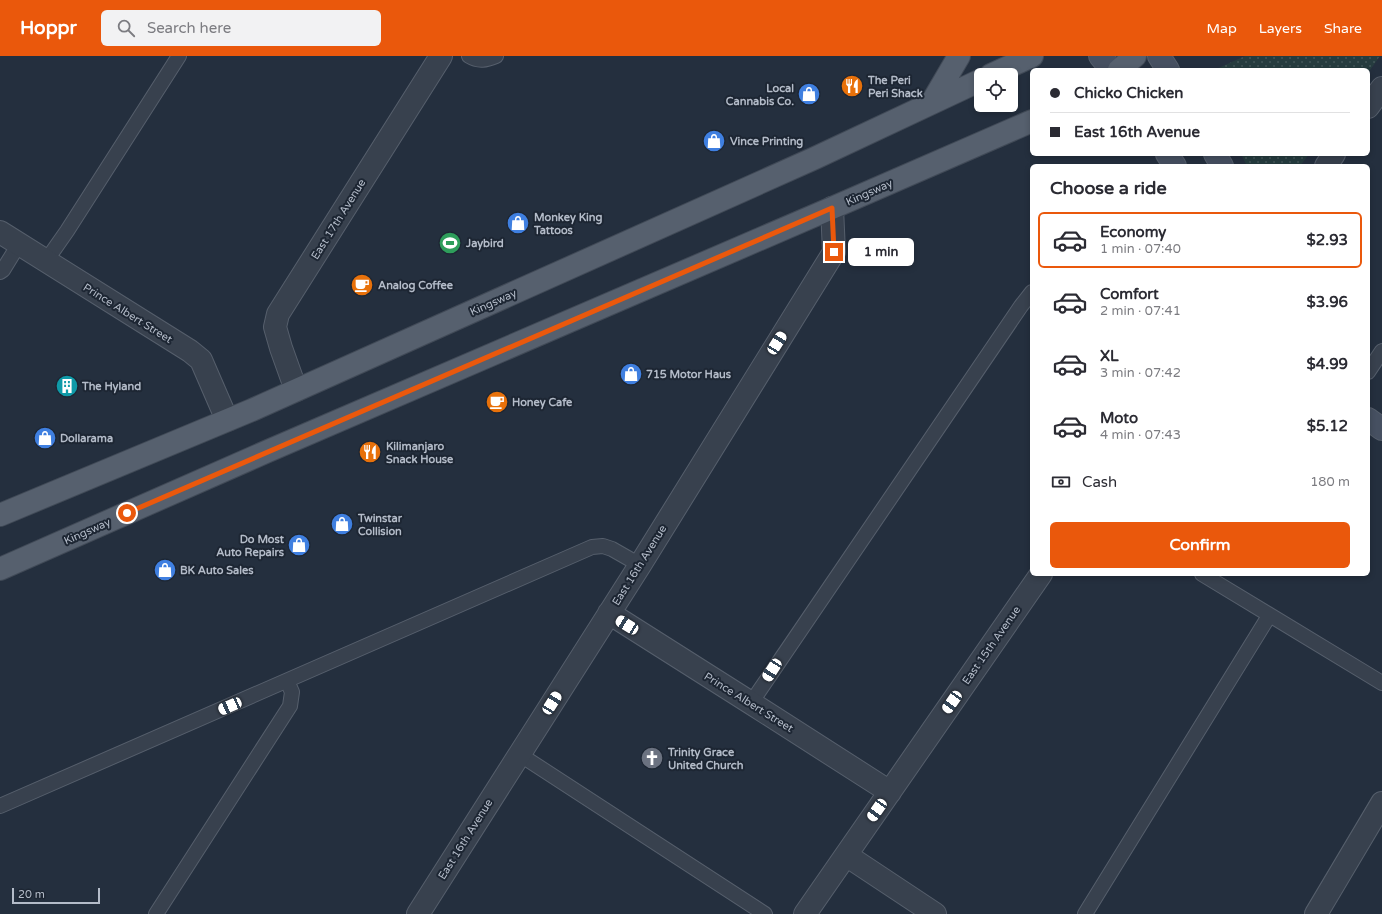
<!DOCTYPE html>
<meta charset="utf-8">
<style>
body{margin:0;font-family:"Varela Round",sans-serif;background:#f2f2f3;color:#2b2b33;height:100vh;display:flex;flex-direction:column;font-size:15px;white-space:nowrap}
*{box-sizing:border-box;margin:0}
p{font-size:13px;color:#7c7c81}
.icon{flex:none;width:22px;height:22px;fill:none;stroke:currentColor;stroke-width:2;stroke-linecap:round;stroke-linejoin:round}
.map{position:relative;flex:1;overflow:hidden}
.drawer{position:absolute;left:1030px;top:108px;width:340px;height:412px;display:flex;flex-direction:column;background:#fff;border-radius:6px;box-shadow:0 2px 6px #0003}
.drawer>*{flex:none}
.guide{position:absolute;left:1030px;top:12px;width:340px;height:88px;border-radius:6px;box-shadow:0 2px 6px #0003;display:grid;align-content:center;height:88px;padding:0 20px;background:#fff}
.controls{position:absolute;left:974px;top:12px;display:grid;gap:8px}
.controls a{display:grid;place-items:center;width:44px;height:44px;border-radius:6px;background:#fff;box-shadow:0 2px 6px #0003;font-size:20px}
.scale{position:absolute;left:12px;bottom:10px;width:88px;box-sizing:border-box;padding-left:4px;border:2px solid #b4bcc9;border-top:0;font-size:11px;line-height:14px;white-space:nowrap;color:#b4bcc9;-webkit-text-stroke:3px #1d2633;paint-order:stroke}
.end{position:absolute;width:18px;height:18px;margin:-9px;border:5px solid #ea580c;background:#fff;box-shadow:0 0 0 2px #fff}
.from{border-radius:50%}
.bubble{position:absolute;height:28px;border-radius:6px;background:#fff;box-shadow:0 2px 6px #0003;font-size:13px;font-weight:800;line-height:28px;text-align:center}
.car{position:absolute;width:12px;height:24px;margin:-12px -6px;border-radius:5px;box-shadow:0 0 3px 1px #0007;background:linear-gradient(#fff 24%,#345 0 40%,#fff 0 76%,#345 0 86%,#fff 0)}
.guide b{display:flex;align-items:center;gap:14px;height:38px;font-size:15px}
.guide b+b{border-top:1px solid #e1e1e2}
.guide i{width:10px;height:10px;background:#2b2b33}
ul{padding:0;list-style:none}
li{display:flex;align-items:center;gap:12px;height:56px;margin:0 8px 6px;padding:0 12px;border:2px solid transparent;border-radius:6px}
li div{flex:1}
li b{display:block;font-size:15px}
li em{font-style:normal;font-weight:800}
li.selected{border-color:#ea580c}
li>.icon{width:36px;height:36px;stroke-width:1.5}
h2{padding:0 20px;font-size:18px;line-height:48px}
.pay{display:flex;align-items:center;gap:10px;height:44px;padding:0 20px;font-size:15px}
.pay p{margin-inline-start:auto}
.cta{display:flex;gap:8px;margin-top:auto;padding:8px 20px}
.cta a{flex:1;height:46px;border-radius:6px;background:#ea580c;color:#fff;font-size:16px;font-weight:800;line-height:46px;text-align:center}
header{display:flex;align-items:center;gap:24px;box-sizing:border-box;height:56px;padding:0 20px;background:#ea580c;color:#fff}
header strong{font-size:19px}
nav{display:flex;gap:22px;margin-inline-start:auto;font-size:14px}
.search{width:280px;height:36px;background:#f2f2f3;display:flex;align-items:center;gap:10px;box-sizing:border-box;padding:0 14px;border-radius:6px;color:#7c7c81;font-size:15px}
.map>svg:first-child{display:block}
</style>
<header>
<strong>Hoppr</strong>
<div class="search"><svg class="icon" aria-label="search" viewBox="0 0 24 24"><circle cx="10" cy="10" r="6"/><path d="M15 15l6 6"/></svg>Search here</div>
<nav><a>Map</a><a>Layers</a><a>Share</a></nav>
</header>
<div class="map">
<svg width="1382" height="858" viewBox="0 0 1382 858">
<defs>
<pattern id="park-dots" width="8" height="8" patternUnits="userSpaceOnUse"><rect width="8" height="8" fill="#263c3f"/><path d="M2 2h.1M6 6h.1" fill="none" stroke="#435659" stroke-width="1.8" stroke-linecap="round"/></pattern>
</defs>
<rect width="100%" height="100%" fill="#242f3e"/>
<path fill="url(#park-dots)" d="M 1245,0 L 1380,0 L 1368,17 L 1368,14 L 1214,14 Z
M 1241,98 L 1309,98 L 1300,110 L 1247,110 Z"/>
<g fill="none" stroke-linecap="round" stroke-linejoin="round">
<g stroke="#565f6c" stroke-width="16">
<path id="lane" d="M 469,0 C 479,6 486,4 496,0
M 46,205 L 67,175 L 179,0
M 0,216 L 3,214 L 19,188
M 1368,316 L 1382,295
M 1202,518 L 1382,627
M 751,647 L 1021,250 L 1032,236
M 519,698 L 765,858
M 0,750 L 592,491 L 603,490 L 612,493 L 640,509
M 156,858 L 290,650 L 292,636 L 287,625
M 1085,858 L 1269,560"/>
</g>
<g stroke="#565f6c" stroke-width="24">
<path id="street" d="M 1368,51 L 1382,32
M 1326,110 L 1334,98
M 0,176 L 190,295 L 201,304 L 227,364
M 296,334 L 281,292 L 275,271 L 278,258 L 441,0
M 609,557 L 751,647 L 890,736
M 846,799 L 935,858
M 418,858 L 640,509 L 834,196 L 832,152
M 805,858 L 1041,518
M 1316,858 L 1382,747"/>
</g>
<g stroke="#565f6c" stroke-width="24">
<path id="secondary" d="M 1100,0 L 1112,14
M 1159,0 L 1168,14
M 1167,98 L 1175,110
M 1215,98 L 1222,110
M 1368,363 L 1382,373"/>
</g>
<g stroke="#414a57" stroke-width="24">
<path id="primary" d="M 1119,14 L 1135,0
M 991,19 L 1032,0
M 932,46 L 959,0
M 0,459 L 252,354 L 815,102 L 981,24
M 0,513 L 268,395 L 832,152 L 1032,65"/>
</g>
<use href="#lane" stroke="#38414e" stroke-width="14"/>
<use href="#street" stroke="#38414e" stroke-width="22"/>
<use href="#secondary" stroke="#465061" stroke-width="22"/>
<use href="#primary" stroke="#56606e" stroke-width="22"/>
</g>
<g fill="none" stroke-linecap="round" stroke-linejoin="round">
<path stroke="#ea580c" stroke-width="5" d="M 127,457 L 832,152 L 834,196"/>
</g>
<defs>
<g id="restaurant-disc" transform="scale(1.15)"><circle r="9.5" fill="#e8710a" stroke="#1d2633"/><path d="M-5-6h1v4h1v-4h1v4h1v-4h1v5L-1.5 .5V6h-2V.5L-5-1ZM5-6V6H3V1.5H1.5Q1.5-4 5-6Z" fill="#fff"/></g>
<g id="shop-disc" transform="scale(1.15)"><circle r="9.5" fill="#3f7fe0" stroke="#1d2633"/><path d="M-5-2.5h2.3a2.7 3.5 0 0 1 5.4 0H5L5.5 6h-11ZM-1.5-2.5h3a1.5 2.3 0 0 0-3 0Z" fill="#fff"/></g>
<g id="stadium-disc" transform="scale(1.15)"><circle r="9.5" fill="#2e9e5b" stroke="#1d2633"/><path d="M0-5a6.5 5 0 1 0 0 10a6.5 5 0 1 0 0-10ZM-3.5-1.8h7v3.6h-7Z" fill="#fff"/></g>
<g id="cafe-disc" transform="scale(1.15)"><circle r="9.5" fill="#e8710a" stroke="#1d2633"/><path d="M-5.5-4.5H6V0H3Q3 3.5 0 3.5H-2.5Q-5.5 3.5-5.5 0ZM3-3.2v2h1.7v-2ZM-6 4.5H4V6H-6Z" fill="#fff"/></g>
<g id="building-disc" transform="scale(1.15)"><circle r="9.5" fill="#0f9aa8" stroke="#1d2633"/><path d="M-4-6H4V6H1V3H-1V6H-4ZM-2.5-4.3h1.7v1.8h-1.7ZM.8-4.3h1.7v1.8H.8ZM-2.5-1h1.7V.8h-1.7ZM.8-1h1.7V.8H.8Z" fill="#fff"/></g>
<g id="church-disc" transform="scale(1.15)"><circle r="9.5" fill="#6b7280" stroke="#1d2633"/><path d="M-1.2-6h2.4v3.5h3.3v2.4h-3.3V6h-2.4V-.1h-3.3v-2.4h3.3Z" fill="#fff"/></g>
</defs>
<g fill-rule="evenodd">
<use href="#restaurant-disc" x="852" y="30"/>
<use href="#shop-disc" x="809" y="38"/>
<use href="#shop-disc" x="714" y="85"/>
<use href="#shop-disc" x="518" y="167"/>
<use href="#stadium-disc" x="450" y="187"/>
<use href="#cafe-disc" x="362" y="229"/>
<use href="#shop-disc" x="631" y="318"/>
<use href="#building-disc" x="67" y="330"/>
<use href="#cafe-disc" x="497" y="346"/>
<use href="#shop-disc" x="45" y="382"/>
<use href="#restaurant-disc" x="370" y="396"/>
<use href="#shop-disc" x="342" y="468"/>
<use href="#shop-disc" x="299" y="489"/>
<use href="#shop-disc" x="165" y="514"/>
<use href="#church-disc" x="652" y="702"/>
</g>
<g text-anchor="middle" stroke-width="4" stroke-linejoin="round" paint-order="stroke">
<g font-size="11" font-weight="bold" fill="#b4bcc9" stroke="#1d2633" text-anchor="start">
<text x="868" y="28">The Peri<tspan x="868" dy="13">Peri Shack</tspan></text>
<text x="794" y="36" text-anchor="end">Local<tspan x="794" dy="13">Cannabis Co.</tspan></text>
<text x="730" y="89">Vince Printing</text>
<text x="534" y="165">Monkey King<tspan x="534" dy="13">Tattoos</tspan></text>
<text x="466" y="191">Jaybird</text>
<text x="378" y="233">Analog Coffee</text>
<text x="646" y="322">715 Motor Haus</text>
<text x="82" y="334">The Hyland</text>
<text x="512" y="350">Honey Cafe</text>
<text x="60" y="386">Dollarama</text>
<text x="386" y="394">Kilimanjaro<tspan x="386" dy="13">Snack House</tspan></text>
<text x="358" y="466">Twinstar<tspan x="358" dy="13">Collision</tspan></text>
<text x="284" y="487" text-anchor="end">Do Most<tspan x="284" dy="13">Auto Repairs</tspan></text>
<text x="180" y="518">BK Auto Sales</text>
<text x="668" y="700">Trinity Grace<tspan x="668" dy="13">United Church</tspan></text>
</g>
<g font-size="11" fill="#b4bcc9" stroke="#1d2633">
<text transform="translate(869 136) rotate(-24)" y="4">Kingsway</text>
<text transform="translate(338 163) rotate(-58)" y="4">East 17th Avenue</text>
<text transform="translate(493 246) rotate(-24)" y="4">Kingsway</text>
<text transform="translate(128 257) rotate(32)" y="4">Prince Albert Street</text>
<text transform="translate(87 475) rotate(-24)" y="4">Kingsway</text>
<text transform="translate(639 509) rotate(-58)" y="4">East 16th Avenue</text>
<text transform="translate(991 589) rotate(-55)" y="4">East 15th Avenue</text>
<text transform="translate(749 646) rotate(32)" y="4">Prince Albert Street</text>
<text transform="translate(465 783) rotate(-58)" y="4">East 16th Avenue</text>
</g>
</g>
</svg>
<div class="controls">
<a><svg class="icon" aria-label="locate" viewBox="0 0 24 24"><circle cx="12" cy="12" r="6"/><path d="M12 2v4M12 18v4M2 12h4M18 12h4"/></svg></a>
</div>
<div class="scale">20 m</div>
<i class="end from" style="left:127px;top:457px"></i>
<i class="end" style="left:834px;top:196px"></i>
<div class="bubble" style="left:848px;top:182px;width:66px">1 min</div>
<i class="car" style="left:777px;top:287px;rotate:32deg"></i>
<i class="car" style="left:627px;top:569px;rotate:302deg"></i>
<i class="car" style="left:772px;top:614px;rotate:213deg"></i>
<i class="car" style="left:952px;top:646px;rotate:215deg"></i>
<i class="car" style="left:552px;top:647px;rotate:32deg"></i>
<i class="car" style="left:230px;top:650px;rotate:246deg"></i>
<i class="car" style="left:877px;top:754px;rotate:215deg"></i>
<div class="guide">
<b><i class="from"></i>Chicko Chicken</b>
<b><i></i>East 16th Avenue</b>
</div>
<section class="drawer">
<h2>Choose a ride</h2>
<ul>
<li class="selected"><svg class="icon" aria-label="car" viewBox="0 0 24 24"><path d="M5 17H2v-5l4-1 3-4h7l3 4 3 1v5h-3M9 17h6M6 11h13"/><circle cx="7" cy="17" r="2"/><circle cx="17" cy="17" r="2"/></svg><div><b>Economy</b><p>1 min · 07:40</p></div><em>$2.93</em></li>
<li><svg class="icon" aria-label="car" viewBox="0 0 24 24"><path d="M5 17H2v-5l4-1 3-4h7l3 4 3 1v5h-3M9 17h6M6 11h13"/><circle cx="7" cy="17" r="2"/><circle cx="17" cy="17" r="2"/></svg><div><b>Comfort</b><p>2 min · 07:41</p></div><em>$3.96</em></li>
<li><svg class="icon" aria-label="car" viewBox="0 0 24 24"><path d="M5 17H2v-5l4-1 3-4h7l3 4 3 1v5h-3M9 17h6M6 11h13"/><circle cx="7" cy="17" r="2"/><circle cx="17" cy="17" r="2"/></svg><div><b>XL</b><p>3 min · 07:42</p></div><em>$4.99</em></li>
<li><svg class="icon" aria-label="car" viewBox="0 0 24 24"><path d="M5 17H2v-5l4-1 3-4h7l3 4 3 1v5h-3M9 17h6M6 11h13"/><circle cx="7" cy="17" r="2"/><circle cx="17" cy="17" r="2"/></svg><div><b>Moto</b><p>4 min · 07:43</p></div><em>$5.12</em></li>
</ul>
<div class="pay"><svg class="icon" aria-label="cash" viewBox="0 0 24 24"><path d="M3 7h18v10H3z"/><circle cx="12" cy="12" r="2"/></svg>Cash<p>180 m</p></div>
<div class="cta"><a>Confirm</a></div>
</section>
</div>
